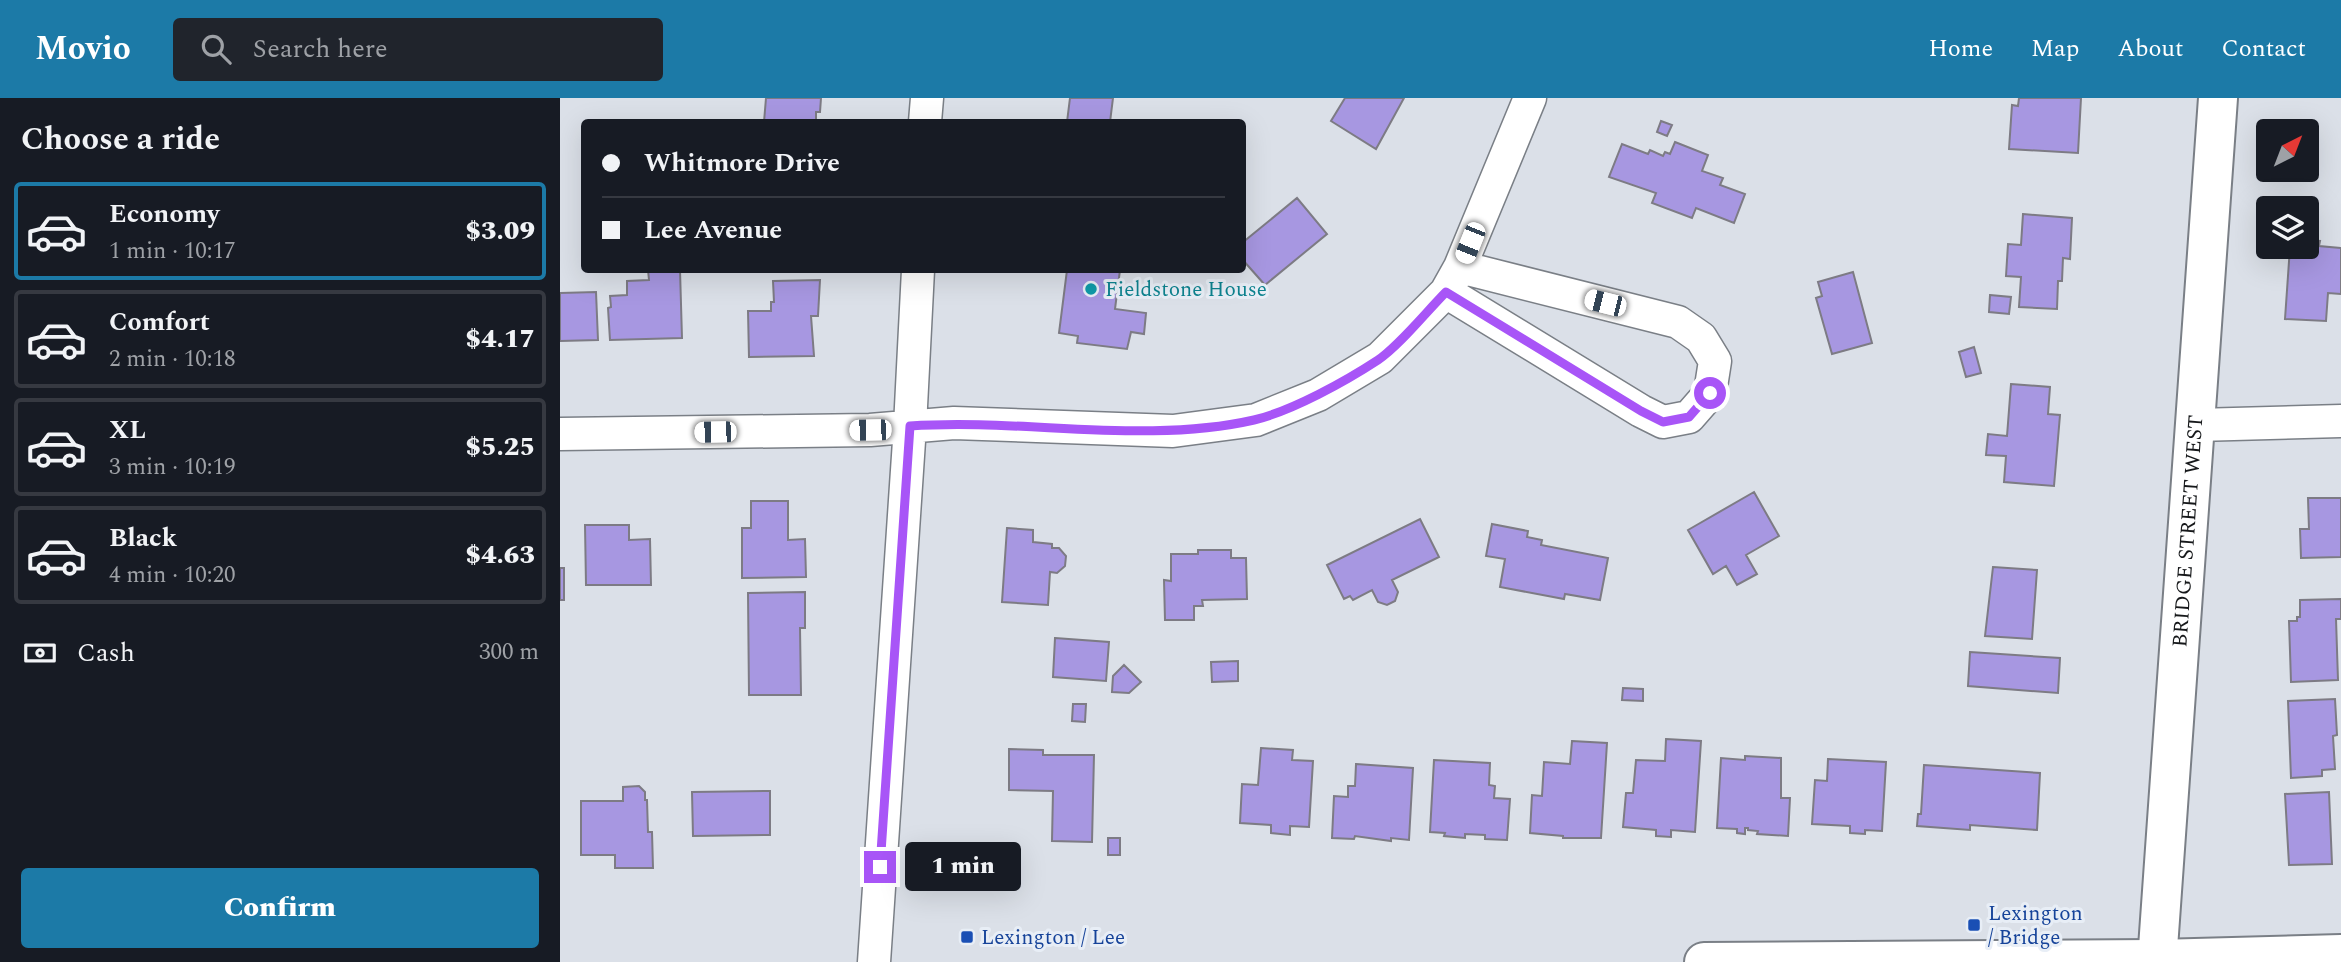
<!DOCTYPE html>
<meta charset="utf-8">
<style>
body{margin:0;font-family:Spectral,serif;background:#20242c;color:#f1f3f6;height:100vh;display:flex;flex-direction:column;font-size:26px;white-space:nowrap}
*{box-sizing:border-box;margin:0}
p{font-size:23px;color:#9ea1a6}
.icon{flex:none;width:38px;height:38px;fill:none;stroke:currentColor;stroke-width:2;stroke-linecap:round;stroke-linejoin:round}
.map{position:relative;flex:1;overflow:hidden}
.details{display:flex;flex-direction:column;background:#171b24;width:560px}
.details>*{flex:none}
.banner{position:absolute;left:21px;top:21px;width:665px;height:154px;border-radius:7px;box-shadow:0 7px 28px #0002;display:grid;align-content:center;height:154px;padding:0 21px;background:#171b24}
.needle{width:46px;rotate:42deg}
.controls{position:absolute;left:1696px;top:21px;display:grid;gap:14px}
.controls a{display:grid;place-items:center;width:63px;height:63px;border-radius:7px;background:#171b24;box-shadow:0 7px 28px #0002;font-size:35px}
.end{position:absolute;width:32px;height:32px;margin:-16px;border:9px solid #a855f7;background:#fff;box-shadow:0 0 0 4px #fff}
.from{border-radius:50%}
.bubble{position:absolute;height:49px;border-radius:7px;background:#171b24;box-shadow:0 7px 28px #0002;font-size:23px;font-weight:800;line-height:49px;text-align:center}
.car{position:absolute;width:21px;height:42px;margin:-21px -10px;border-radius:9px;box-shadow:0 0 5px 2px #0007;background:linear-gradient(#fff 24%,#345 0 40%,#fff 0 76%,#345 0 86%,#fff 0)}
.banner b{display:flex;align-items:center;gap:24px;height:66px;font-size:26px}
.banner b+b{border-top:2px solid #363941}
.banner i{width:18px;height:18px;background:#f1f3f6}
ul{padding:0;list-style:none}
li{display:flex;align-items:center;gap:21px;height:98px;margin:0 14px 10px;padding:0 7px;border:4px solid #363941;border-radius:7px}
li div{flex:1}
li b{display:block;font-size:26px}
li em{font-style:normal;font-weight:800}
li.current{border-color:#1c7aa7}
li>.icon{width:63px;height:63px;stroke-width:1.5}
h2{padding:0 21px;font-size:32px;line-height:84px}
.pay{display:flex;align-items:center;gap:18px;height:77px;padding:0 21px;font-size:26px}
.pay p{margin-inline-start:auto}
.button{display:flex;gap:14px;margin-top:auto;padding:14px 21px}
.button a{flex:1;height:80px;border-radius:7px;background:#1c7aa7;color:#fff;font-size:28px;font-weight:800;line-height:80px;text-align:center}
header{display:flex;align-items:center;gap:42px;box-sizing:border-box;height:98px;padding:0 35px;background:#1c7aa7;color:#fff}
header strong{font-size:33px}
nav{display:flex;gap:38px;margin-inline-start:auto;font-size:24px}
.search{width:490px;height:63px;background:#20242c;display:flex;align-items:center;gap:18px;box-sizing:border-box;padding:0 24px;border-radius:7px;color:#9ea1a6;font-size:26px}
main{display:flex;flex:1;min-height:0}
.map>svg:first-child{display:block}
</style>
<header>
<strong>Movio</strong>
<div class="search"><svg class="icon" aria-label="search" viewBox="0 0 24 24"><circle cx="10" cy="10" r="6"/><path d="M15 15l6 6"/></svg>Search here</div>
<nav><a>Home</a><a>Map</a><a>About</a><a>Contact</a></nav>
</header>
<main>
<section class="details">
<h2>Choose a ride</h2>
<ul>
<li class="current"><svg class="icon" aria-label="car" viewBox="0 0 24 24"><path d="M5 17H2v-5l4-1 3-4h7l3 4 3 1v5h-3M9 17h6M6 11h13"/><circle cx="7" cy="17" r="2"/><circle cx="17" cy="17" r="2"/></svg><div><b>Economy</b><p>1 min · 10:17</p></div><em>$3.09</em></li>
<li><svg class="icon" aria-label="car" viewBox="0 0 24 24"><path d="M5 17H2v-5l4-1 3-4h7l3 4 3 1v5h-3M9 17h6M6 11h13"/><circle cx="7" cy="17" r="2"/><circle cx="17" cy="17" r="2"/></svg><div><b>Comfort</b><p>2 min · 10:18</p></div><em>$4.17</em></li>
<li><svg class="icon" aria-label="car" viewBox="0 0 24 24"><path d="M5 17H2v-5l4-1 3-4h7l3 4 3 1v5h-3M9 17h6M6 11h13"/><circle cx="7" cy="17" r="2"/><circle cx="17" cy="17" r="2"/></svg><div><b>XL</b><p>3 min · 10:19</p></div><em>$5.25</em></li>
<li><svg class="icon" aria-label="car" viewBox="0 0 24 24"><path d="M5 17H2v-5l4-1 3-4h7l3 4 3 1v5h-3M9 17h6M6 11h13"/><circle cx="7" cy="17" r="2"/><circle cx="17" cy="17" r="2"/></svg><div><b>Black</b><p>4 min · 10:20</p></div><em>$4.63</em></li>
</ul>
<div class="pay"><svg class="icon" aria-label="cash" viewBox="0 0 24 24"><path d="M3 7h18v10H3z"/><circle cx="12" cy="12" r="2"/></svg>Cash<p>300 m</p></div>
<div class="button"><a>Confirm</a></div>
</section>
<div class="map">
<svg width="1781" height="864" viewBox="0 0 1781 864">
<rect width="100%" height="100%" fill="#dbe0e8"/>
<path fill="#a797e1" stroke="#7d7b84" stroke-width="2" d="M 206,0 L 261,0 L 260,14 L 256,14 L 256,24 L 204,24 Z
M 510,0 L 553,0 L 550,24 L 507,24 Z
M 785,0 L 844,0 L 816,51 L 771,23 Z
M 1459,0 L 1521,0 L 1518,55 L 1449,51 L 1452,7 L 1458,8 Z
M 1101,23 L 1112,27 L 1107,38 L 1097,34 Z
M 1115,44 L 1148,57 L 1142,73 L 1163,80 L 1160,87 L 1185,96 L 1174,125 L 1136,110 L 1132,120 L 1092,105 L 1096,95 L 1049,79 L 1062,46 L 1088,56 L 1090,52 L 1103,58 L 1105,54 L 1110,56 Z
M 737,100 L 767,136 L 705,187 L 682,161 L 682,145 Z
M 1463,116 L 1512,120 L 1510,161 L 1503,160 L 1502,183 L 1498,183 L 1497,211 L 1459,209 L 1461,179 L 1446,178 L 1448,146 L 1461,147 Z
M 1746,142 L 1760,143 L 1759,148 L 1781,150 L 1781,196 L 1768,195 L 1766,223 L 1725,221 L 1730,149 L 1746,149 Z
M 88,172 L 120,172 L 122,240 L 50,242 L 48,210 L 51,209 L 50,198 L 67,197 L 67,183 L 89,182 Z
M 507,172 L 560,172 L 555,211 L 586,215 L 584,236 L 571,234 L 567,251 L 517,245 L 518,238 L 499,235 Z
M 1293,174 L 1312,245 L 1272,256 L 1256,200 L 1262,198 L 1258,184 Z
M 260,182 L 258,218 L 251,218 L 254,258 L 189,259 L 188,213 L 211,213 L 211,204 L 214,204 L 213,183 Z
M 36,194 L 38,242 L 0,243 L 0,195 Z
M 1430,197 L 1451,199 L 1449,216 L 1429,214 Z
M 1414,249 L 1421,275 L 1406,279 L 1399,254 Z
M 1451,286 L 1490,289 L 1488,316 L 1500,317 L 1494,388 L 1444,384 L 1446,358 L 1426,357 L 1428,336 L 1447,338 Z
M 1194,394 L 1219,438 L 1186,457 L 1197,476 L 1177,487 L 1166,468 L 1153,476 L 1128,432 Z
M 1748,400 L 1781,400 L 1781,459 L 1741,460 L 1740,431 L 1749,431 Z
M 191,403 L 228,403 L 228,442 L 245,441 L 246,479 L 182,480 L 182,430 L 191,430 Z
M 860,421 L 879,459 L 832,482 L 838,494 L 835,503 L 827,507 L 818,504 L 812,492 L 793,502 L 790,498 L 784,501 L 767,467 Z
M 932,426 L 968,433 L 967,439 L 982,442 L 981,447 L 1048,460 L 1040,502 L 1005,496 L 1004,501 L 940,489 L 945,461 L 926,458 Z
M 25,427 L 69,427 L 69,442 L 90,441 L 91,487 L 26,487 Z
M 447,430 L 473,432 L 473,444 L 492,446 L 492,450 L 499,450 L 506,458 L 505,468 L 497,475 L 490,474 L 488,507 L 442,504 Z
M 638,452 L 671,452 L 671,460 L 686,460 L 687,501 L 642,502 L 643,508 L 634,508 L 634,522 L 605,522 L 604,482 L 611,483 L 611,456 L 638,456 Z
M 1433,469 L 1477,472 L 1472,541 L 1425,538 Z
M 0,470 L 4,470 L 4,502 L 0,502 Z
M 245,494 L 245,530 L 240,530 L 241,597 L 189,597 L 188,495 Z
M 1781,501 L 1781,521 L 1776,521 L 1778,582 L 1731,584 L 1729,523 L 1737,523 L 1737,519 L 1740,519 L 1740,502 Z
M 495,540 L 549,544 L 546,583 L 493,579 Z
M 1410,554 L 1500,560 L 1498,595 L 1408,588 Z
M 678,563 L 678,583 L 652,584 L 651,564 Z
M 564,567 L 581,584 L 569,595 L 552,594 L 553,578 Z
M 1063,590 L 1083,591 L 1083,603 L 1062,602 Z
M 1775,601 L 1777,637 L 1773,638 L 1775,671 L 1762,672 L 1762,678 L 1731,680 L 1728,603 Z
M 513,606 L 526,606 L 525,624 L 512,623 Z
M 1106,641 L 1141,643 L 1135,734 L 1111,732 L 1111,739 L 1096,738 L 1096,732 L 1063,729 L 1066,695 L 1073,695 L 1076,662 L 1105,663 Z
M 1012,643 L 1047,645 L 1041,740 L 1003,740 L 1003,738 L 970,735 L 972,697 L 982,698 L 984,664 L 1010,666 Z
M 701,650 L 733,652 L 732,662 L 753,663 L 749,729 L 730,728 L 730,737 L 711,735 L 711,727 L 680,725 L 682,686 L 698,687 Z
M 449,651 L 483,652 L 483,657 L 534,657 L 532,744 L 492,743 L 493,693 L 449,692 Z
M 1185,658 L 1221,660 L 1221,700 L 1230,700 L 1228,738 L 1197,736 L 1198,733 L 1188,732 L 1188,730 L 1185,730 L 1185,736 L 1177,735 L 1177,731 L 1157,730 L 1161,660 L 1185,662 Z
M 1268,661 L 1326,664 L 1322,733 L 1305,732 L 1305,736 L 1290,735 L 1290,728 L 1252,726 L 1255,682 L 1267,683 Z
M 874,662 L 930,665 L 929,687 L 935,688 L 934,700 L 950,701 L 947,742 L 925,741 L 925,737 L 905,736 L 905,740 L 884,738 L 885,735 L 870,734 Z
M 796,666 L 853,670 L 849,742 L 831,740 L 831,743 L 795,738 L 794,741 L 772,740 L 774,698 L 788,699 L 788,688 L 795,688 Z
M 1364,667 L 1480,675 L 1477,732 L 1410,727 L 1410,732 L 1357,728 L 1358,716 L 1361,716 Z
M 79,688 L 85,694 L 85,702 L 87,702 L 88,734 L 92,734 L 93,770 L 55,770 L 55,757 L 21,757 L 21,703 L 63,703 L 63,689 Z
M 210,693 L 210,737 L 133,738 L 132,694 Z
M 1769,694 L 1772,766 L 1729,767 L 1725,696 Z
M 548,740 L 560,740 L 560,757 L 548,757 Z"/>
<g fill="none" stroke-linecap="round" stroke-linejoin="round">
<g stroke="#7a7f86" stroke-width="35">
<path id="street" d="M 365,24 L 367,0
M 886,194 L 1081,313 L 1103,324 L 1129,319 L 1150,295 L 1155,263 L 1141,240 L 1118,224 L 900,169
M 1637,327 L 1781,323
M 0,336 L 310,332 L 394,325 L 613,333 L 696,322 L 758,297 L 820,260 L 886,194 L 900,169 L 970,0
M 314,864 L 350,328 L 358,172"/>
</g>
<g stroke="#7a7f86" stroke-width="42">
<g id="secondary">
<path d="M 1144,864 L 1597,861 L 1781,856"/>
<path id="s1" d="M 1597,864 L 1658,0"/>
</g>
</g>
<use href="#street" stroke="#fff" stroke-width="32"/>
<use href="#secondary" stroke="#fff" stroke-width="38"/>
</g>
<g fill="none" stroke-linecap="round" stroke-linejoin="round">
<path stroke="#a855f7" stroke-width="9" d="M 320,769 L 350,328 C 463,320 584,347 694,322 C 732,313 786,283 818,262 C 839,248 867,213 886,194 L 1081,313 L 1103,324 L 1129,319 L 1150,295"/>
</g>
<circle fill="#0f9aa8" stroke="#e8eef6" stroke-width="2.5" cx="531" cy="191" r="7"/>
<g fill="#1a4fb4" stroke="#e8eef6" stroke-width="2.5">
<rect x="1407" y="820" width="14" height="14" rx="3.5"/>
<rect x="400" y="832" width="14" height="14" rx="3.5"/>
</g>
<g text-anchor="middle" stroke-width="6" stroke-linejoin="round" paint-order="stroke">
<g font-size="21" fill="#0d838f" stroke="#e8eef6" text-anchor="start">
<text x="545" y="198">Fieldstone House</text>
</g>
<g font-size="21" fill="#16181a" stroke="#e8eef6">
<text dy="7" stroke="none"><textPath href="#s1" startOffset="432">BRIDGE STREET WEST</textPath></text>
</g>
<g font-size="21" fill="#164399" stroke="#e8eef6" text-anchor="start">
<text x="1428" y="822">Lexington<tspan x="1428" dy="24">/ Bridge</tspan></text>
<text x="421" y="846">Lexington / Lee</text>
</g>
</g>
</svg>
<div class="controls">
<a><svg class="needle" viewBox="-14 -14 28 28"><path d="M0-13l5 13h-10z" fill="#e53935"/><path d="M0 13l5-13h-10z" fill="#9ea1a6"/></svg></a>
<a><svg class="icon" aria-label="layers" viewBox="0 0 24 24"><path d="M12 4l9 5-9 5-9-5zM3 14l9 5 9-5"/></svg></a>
</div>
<i class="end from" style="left:1150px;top:295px"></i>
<i class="end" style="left:320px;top:769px"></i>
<div class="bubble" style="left:345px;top:744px;width:116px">1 min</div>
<i class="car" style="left:910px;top:145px;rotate:202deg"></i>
<i class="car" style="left:1045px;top:205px;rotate:284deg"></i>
<i class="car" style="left:310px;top:332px;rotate:269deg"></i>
<i class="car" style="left:155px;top:334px;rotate:269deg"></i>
<div class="banner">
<b><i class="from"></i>Whitmore Drive</b>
<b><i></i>Lee Avenue</b>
</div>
</div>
</main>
